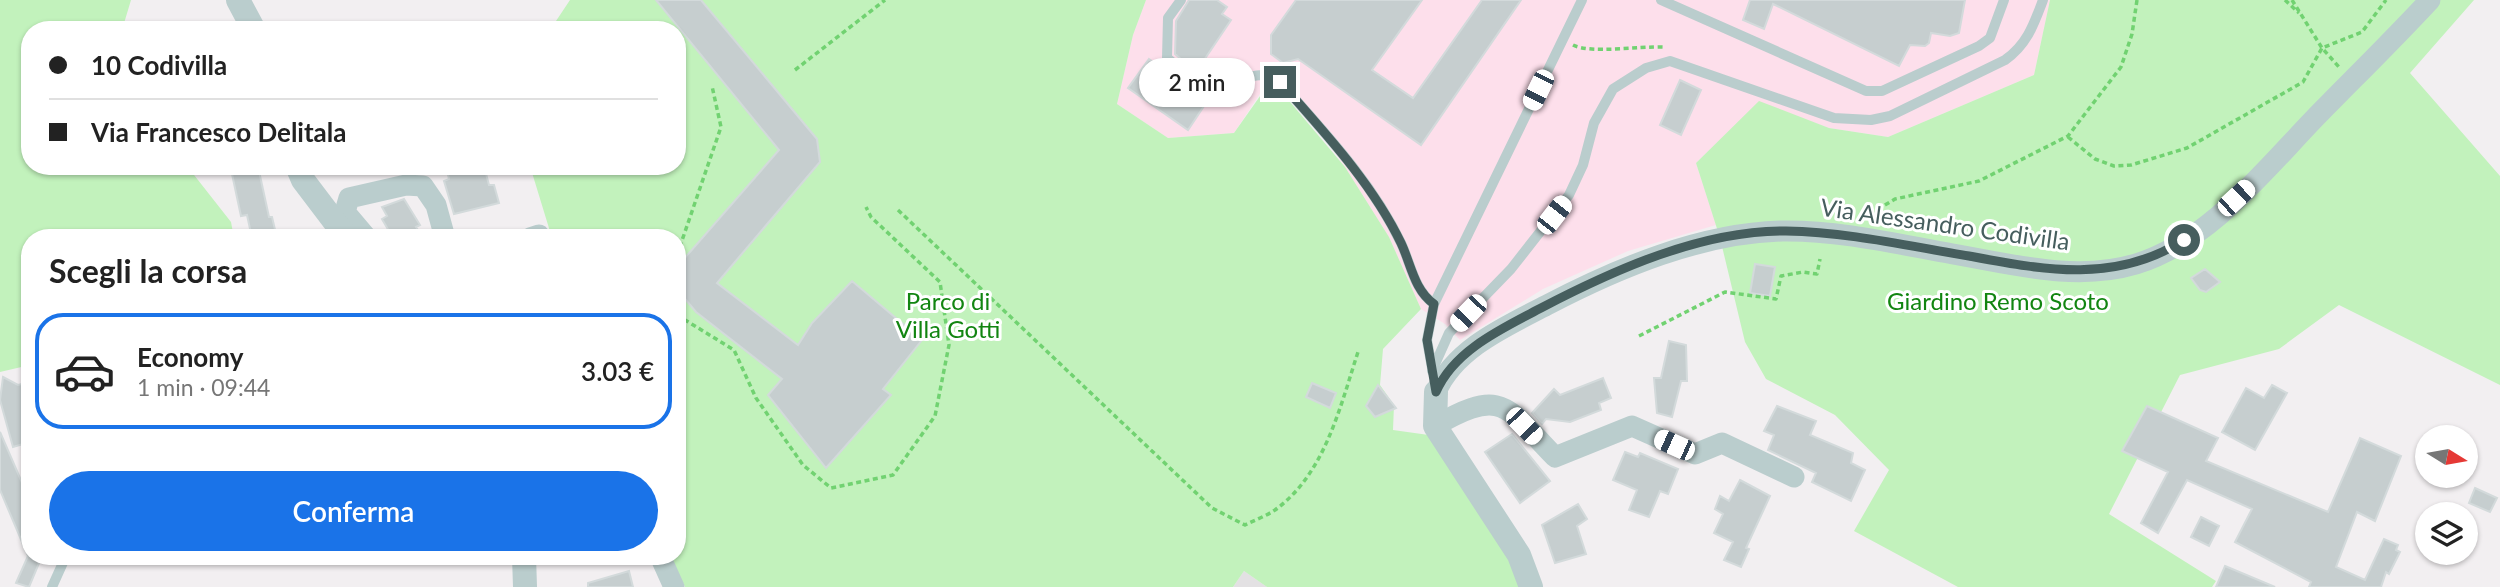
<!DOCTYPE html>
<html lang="it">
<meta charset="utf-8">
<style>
body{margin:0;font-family:Lato,sans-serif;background:#f2f2f2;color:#222;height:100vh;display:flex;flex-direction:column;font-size:26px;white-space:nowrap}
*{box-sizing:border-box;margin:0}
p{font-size:23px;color:#767676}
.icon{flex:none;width:38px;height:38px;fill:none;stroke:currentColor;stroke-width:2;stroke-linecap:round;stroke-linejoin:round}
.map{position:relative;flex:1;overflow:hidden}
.details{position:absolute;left:21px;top:229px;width:665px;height:336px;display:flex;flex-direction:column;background:#fff;border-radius:28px;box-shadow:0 2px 5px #0004}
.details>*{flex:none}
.guide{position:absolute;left:21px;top:21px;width:665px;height:154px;border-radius:28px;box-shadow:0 2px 5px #0004;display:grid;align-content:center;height:154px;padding:0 28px;background:#fff}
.needle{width:46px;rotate:101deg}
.tools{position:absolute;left:2415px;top:425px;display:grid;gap:14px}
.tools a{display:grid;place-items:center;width:63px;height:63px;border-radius:50%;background:#fff;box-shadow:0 2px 5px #0004;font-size:35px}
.end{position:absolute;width:32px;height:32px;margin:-16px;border:9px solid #465e5e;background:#fff;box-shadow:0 0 0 4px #fff}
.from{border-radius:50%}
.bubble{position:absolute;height:49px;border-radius:24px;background:#fff;box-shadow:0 2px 5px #0004;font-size:23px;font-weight:600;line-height:49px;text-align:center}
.car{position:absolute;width:21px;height:42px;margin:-21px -10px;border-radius:9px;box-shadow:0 0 5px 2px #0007;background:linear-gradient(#fff 24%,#345 0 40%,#fff 0 76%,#345 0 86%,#fff 0)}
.guide b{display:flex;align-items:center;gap:24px;height:66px;font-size:26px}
.guide b+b{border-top:2px solid #e0e0e0}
.guide i{width:18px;height:18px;background:#222}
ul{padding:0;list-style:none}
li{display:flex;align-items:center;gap:21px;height:116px;margin:0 14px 10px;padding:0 14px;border:4px solid transparent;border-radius:28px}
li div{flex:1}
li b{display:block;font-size:26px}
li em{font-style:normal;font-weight:600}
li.active{border-color:#1a73e8}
li>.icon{width:63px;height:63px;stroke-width:1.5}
h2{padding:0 28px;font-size:32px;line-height:84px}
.primary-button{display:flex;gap:14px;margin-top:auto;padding:14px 28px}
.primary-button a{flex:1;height:80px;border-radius:42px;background:#1a73e8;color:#fff;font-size:28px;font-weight:600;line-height:80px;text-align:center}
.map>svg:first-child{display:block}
</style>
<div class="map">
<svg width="2500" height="587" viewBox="0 0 2500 587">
<rect width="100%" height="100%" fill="#f2eff1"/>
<path fill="#e3e1e3" d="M 1244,571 L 1267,587 L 1233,587 Z"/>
<path fill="#fddfeb" d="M 1146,0 L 2050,0 L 2034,75 L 1888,137 L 1829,128 L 1759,102 L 1696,163 L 1716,225 L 1628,251 L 1543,289 L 1460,340 L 1445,324 L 1421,309 L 1389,237 L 1345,167 L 1283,80 L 1271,77 L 1234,133 L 1168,138 L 1117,104 L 1133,35 Z"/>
<path fill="#c2f2bc" d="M 0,0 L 131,0 L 122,30 L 30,30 L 30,166 L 187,166 L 231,222 L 234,238 L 30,238 L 30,365 L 0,372 Z
M 570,0 L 1146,0 L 1133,35 L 1117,104 L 1168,138 L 1234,133 L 1270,82 L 1274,83 L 1345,167 L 1389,237 L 1421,309 L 1383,349 L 1380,385 L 1394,405 L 1393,430 L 1443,437 L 1533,587 L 1267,587 L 1244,571 L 1233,587 L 685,587 L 671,557 L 677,556 L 677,238 L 552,238 L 530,166 L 677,166 L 677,30 L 550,30 Z
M 2050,0 L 2474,0 L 2410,73 L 2500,176 L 2500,385 L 2339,305 L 2279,349 L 2180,375 L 2109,514 L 2216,581 L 2212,587 L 1958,587 L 1854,531 L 1889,470 L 1835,415 L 1766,379 L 1745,342 L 1720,238 L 1696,163 L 1759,101 L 1829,128 L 1888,137 L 2034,75 Z"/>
<path fill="#c6cecf" stroke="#d3dadb" stroke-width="2" d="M 656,0 L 701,0 L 817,139 L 820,162 L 717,283 L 798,345 L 812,323 L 852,281 L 922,340 L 883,389 L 891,395 L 826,468 L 768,395 L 782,379 L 696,312 L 680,293 L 679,272 L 683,260 L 779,150 Z
M 1189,0 L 1217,0 L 1227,7 L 1222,14 L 1231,20 L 1196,72 L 1175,54 L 1176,21 Z
M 1296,0 L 1422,0 L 1372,70 L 1413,98 L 1482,0 L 1521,0 L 1421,145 L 1298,59 L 1283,63 L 1271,54 L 1271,35 Z
M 1750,0 L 1965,0 L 1959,33 L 1950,36 L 1931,33 L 1929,43 L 1925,46 L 1910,45 L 1899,66 L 1773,4 L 1764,29 L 1743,20 Z
M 1149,59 L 1208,100 L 1188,130 L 1128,88 Z
M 1680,80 L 1701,90 L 1681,135 L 1660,125 Z
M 446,166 L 484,166 L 489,185 L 494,185 L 499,203 L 454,214 L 444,181 L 449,179 Z
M 259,171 L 269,217 L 272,217 L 277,238 L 252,238 L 247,215 L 241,216 L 232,174 Z
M 404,199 L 420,225 L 416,227 L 423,238 L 393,238 L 382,219 L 387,216 L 382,207 Z
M 1755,264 L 1775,267 L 1770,296 L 1750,293 Z
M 2205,269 L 2220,282 L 2206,292 L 2200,290 L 2191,278 Z
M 1669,341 L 1686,345 L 1687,381 L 1681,381 L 1672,417 L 1657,413 L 1654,378 L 1661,378 Z
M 3,377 L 18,385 L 30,382 L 30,396 L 24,398 L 30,421 L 30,442 L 13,447 L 0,400 Z
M 1603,378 L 1611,398 L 1599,403 L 1601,410 L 1570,422 L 1546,419 L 1542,424 L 1532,413 L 1554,389 L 1560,395 Z
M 1312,383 L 1336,393 L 1330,408 L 1306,397 Z
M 1378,385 L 1396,408 L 1375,417 L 1366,406 Z
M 2272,385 L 2287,393 L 2255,450 L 2222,432 L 2246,388 L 2264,398 Z
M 1777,406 L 1816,421 L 1810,435 L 1853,453 L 1851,463 L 1865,470 L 1851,501 L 1812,482 L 1816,473 L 1768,450 L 1774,435 L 1764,431 Z
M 2147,406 L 2218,438 L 2206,461 L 2328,512 L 2360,438 L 2401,456 L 2375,521 L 2357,512 L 2336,567 L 2365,580 L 2384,539 L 2398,545 L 2396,550 L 2400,552 L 2389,574 L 2386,572 L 2381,587 L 2309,587 L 2311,582 L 2235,542 L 2252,509 L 2187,480 L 2158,533 L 2141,523 L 2168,472 L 2122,451 Z
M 0,432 L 30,501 L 30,556 L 42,556 L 29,587 L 16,583 L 28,556 L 0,490 Z
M 1512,434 L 1550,481 L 1520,503 L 1485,452 Z
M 1625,452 L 1638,457 L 1640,453 L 1678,469 L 1668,494 L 1660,491 L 1649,517 L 1629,510 L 1637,490 L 1613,480 Z
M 1740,480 L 1770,496 L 1746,548 L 1749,549 L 1741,567 L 1724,560 L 1733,542 L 1714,533 L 1723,514 L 1715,509 L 1720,496 L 1729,501 Z
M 2475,488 L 2497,498 L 2490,512 L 2469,503 Z
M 1578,504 L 1587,519 L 1577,526 L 1586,554 L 1555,563 L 1542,525 Z
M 2201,517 L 2219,526 L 2209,546 L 2191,537 Z
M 2225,566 L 2275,587 L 2216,587 Z
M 629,571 L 633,587 L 588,587 L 588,583 Z"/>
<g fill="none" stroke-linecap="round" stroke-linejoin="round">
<path stroke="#71d271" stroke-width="3.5" stroke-dasharray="5 3.5" stroke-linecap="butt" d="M 2285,0 L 2299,13
M 2292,0 L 2322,48 L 2339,67
M 1573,45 C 1590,54 1640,46 1664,47
M 795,70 L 885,0
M 2068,137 L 2095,159 L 2114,166 L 2131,165 L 2187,148 L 2303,82 L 2322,48 L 2362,32 L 2386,0
M 898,210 L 1212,508 L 1245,525 C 1255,520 1266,516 1275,510 C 1325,474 1340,407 1358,352
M 1863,218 L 1895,199 L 1979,181 L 2068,136 L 2121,67 L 2132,34 L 2137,0
M 677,255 L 721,127 L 712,86
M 677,315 L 734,350 L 756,398 L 803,465 L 831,488 L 893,475 L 935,416 L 949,345 L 940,282 L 871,217 L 866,207
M 1639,336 L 1725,292 L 1776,299 L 1781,276 L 1803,272 L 1817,274 L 1820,259"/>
<path stroke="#bacdcd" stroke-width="10" d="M 1181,0 L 1168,18 L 1167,58 C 1178,66 1194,84 1207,87 C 1237,94 1247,62 1280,82 C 1324,132 1372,182 1401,243 C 1411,264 1414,290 1434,304
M 1661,0 L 1866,91 L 1882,91 L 1979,46 L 1990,38 L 2004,0
M 1432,368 L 1427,340 L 1434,304 L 1582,0
M 1432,371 L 1449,333 L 1511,269 L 1569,195 L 1583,165 L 1594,123 L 1613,89 L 1646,68 L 1670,61 L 1834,118 L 1871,120 L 1890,116 L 2005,60 C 2027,45 2034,24 2043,0
M 52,587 L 66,556"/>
<path stroke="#bacdcd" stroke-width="21" d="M 367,238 L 345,212 L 349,198 L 406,185 L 423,186 L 436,205 L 445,238
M 530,238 L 539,235 L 541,238
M 1436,392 C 1455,348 1507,326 1547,305 C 1618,268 1701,233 1782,231 C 1839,230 1897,244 1953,254 C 2012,264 2076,282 2136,264 C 2208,242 2263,172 2313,120 C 2352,80 2392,41 2430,0
M 1435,426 C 1504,386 1506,407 1555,457 L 1632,426 L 1695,454 L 1722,443 L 1794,477
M 660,556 L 674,587"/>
<path stroke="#bacdcd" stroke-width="24" d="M 238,0 L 254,30
M 297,166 L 303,180 L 347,238
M 1436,392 L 1435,426 L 1519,555 L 1531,587
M 524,556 L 525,587"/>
</g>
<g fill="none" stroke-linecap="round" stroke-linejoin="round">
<path stroke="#465e5e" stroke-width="9" d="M 1280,82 C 1324,132 1372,183 1401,243 C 1411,264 1414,290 1434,304 L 1427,340 L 1436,392 C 1454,350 1503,328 1541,308 C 1614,270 1702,230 1786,231 C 1848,232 1908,246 1969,256 C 2044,270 2115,284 2184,240"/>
</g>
<g text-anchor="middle" stroke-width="6" stroke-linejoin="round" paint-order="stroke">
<g font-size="24" fill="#465e5e" stroke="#fff">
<text transform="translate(1945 225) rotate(8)" y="8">Via Alessandro Codivilla</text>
</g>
<g font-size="24" fill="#128511" stroke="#fff">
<text x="948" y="310">Parco di<tspan x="948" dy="28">Villa Gotti</tspan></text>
<text x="1998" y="310">Giardino Remo Scoto</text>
</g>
</g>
</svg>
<div class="tools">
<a><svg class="needle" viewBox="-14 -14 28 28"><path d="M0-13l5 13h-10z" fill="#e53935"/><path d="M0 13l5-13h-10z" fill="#767676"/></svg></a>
<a><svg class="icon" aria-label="layers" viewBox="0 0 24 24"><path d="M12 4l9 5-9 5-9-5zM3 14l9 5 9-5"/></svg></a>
</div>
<i class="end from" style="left:2184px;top:240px"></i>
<i class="end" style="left:1280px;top:82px"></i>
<div class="bubble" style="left:1139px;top:58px;width:116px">2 min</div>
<i class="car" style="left:1538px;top:90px;rotate:206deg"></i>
<i class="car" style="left:2236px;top:198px;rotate:47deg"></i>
<i class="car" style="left:1554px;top:215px;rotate:38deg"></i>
<i class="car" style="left:1468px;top:313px;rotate:224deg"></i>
<i class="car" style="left:1524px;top:426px;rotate:136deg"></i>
<i class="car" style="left:1674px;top:445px;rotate:294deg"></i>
<div class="guide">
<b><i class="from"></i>10 Codivilla</b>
<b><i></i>Via Francesco Delitala</b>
</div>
<section class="details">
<h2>Scegli la corsa</h2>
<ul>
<li class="active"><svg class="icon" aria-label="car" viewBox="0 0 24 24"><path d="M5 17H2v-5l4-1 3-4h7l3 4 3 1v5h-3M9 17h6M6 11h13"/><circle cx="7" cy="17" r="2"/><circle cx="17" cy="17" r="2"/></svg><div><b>Economy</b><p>1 min · 09:44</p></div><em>3.03 €</em></li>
</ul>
<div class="primary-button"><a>Conferma</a></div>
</section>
</div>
